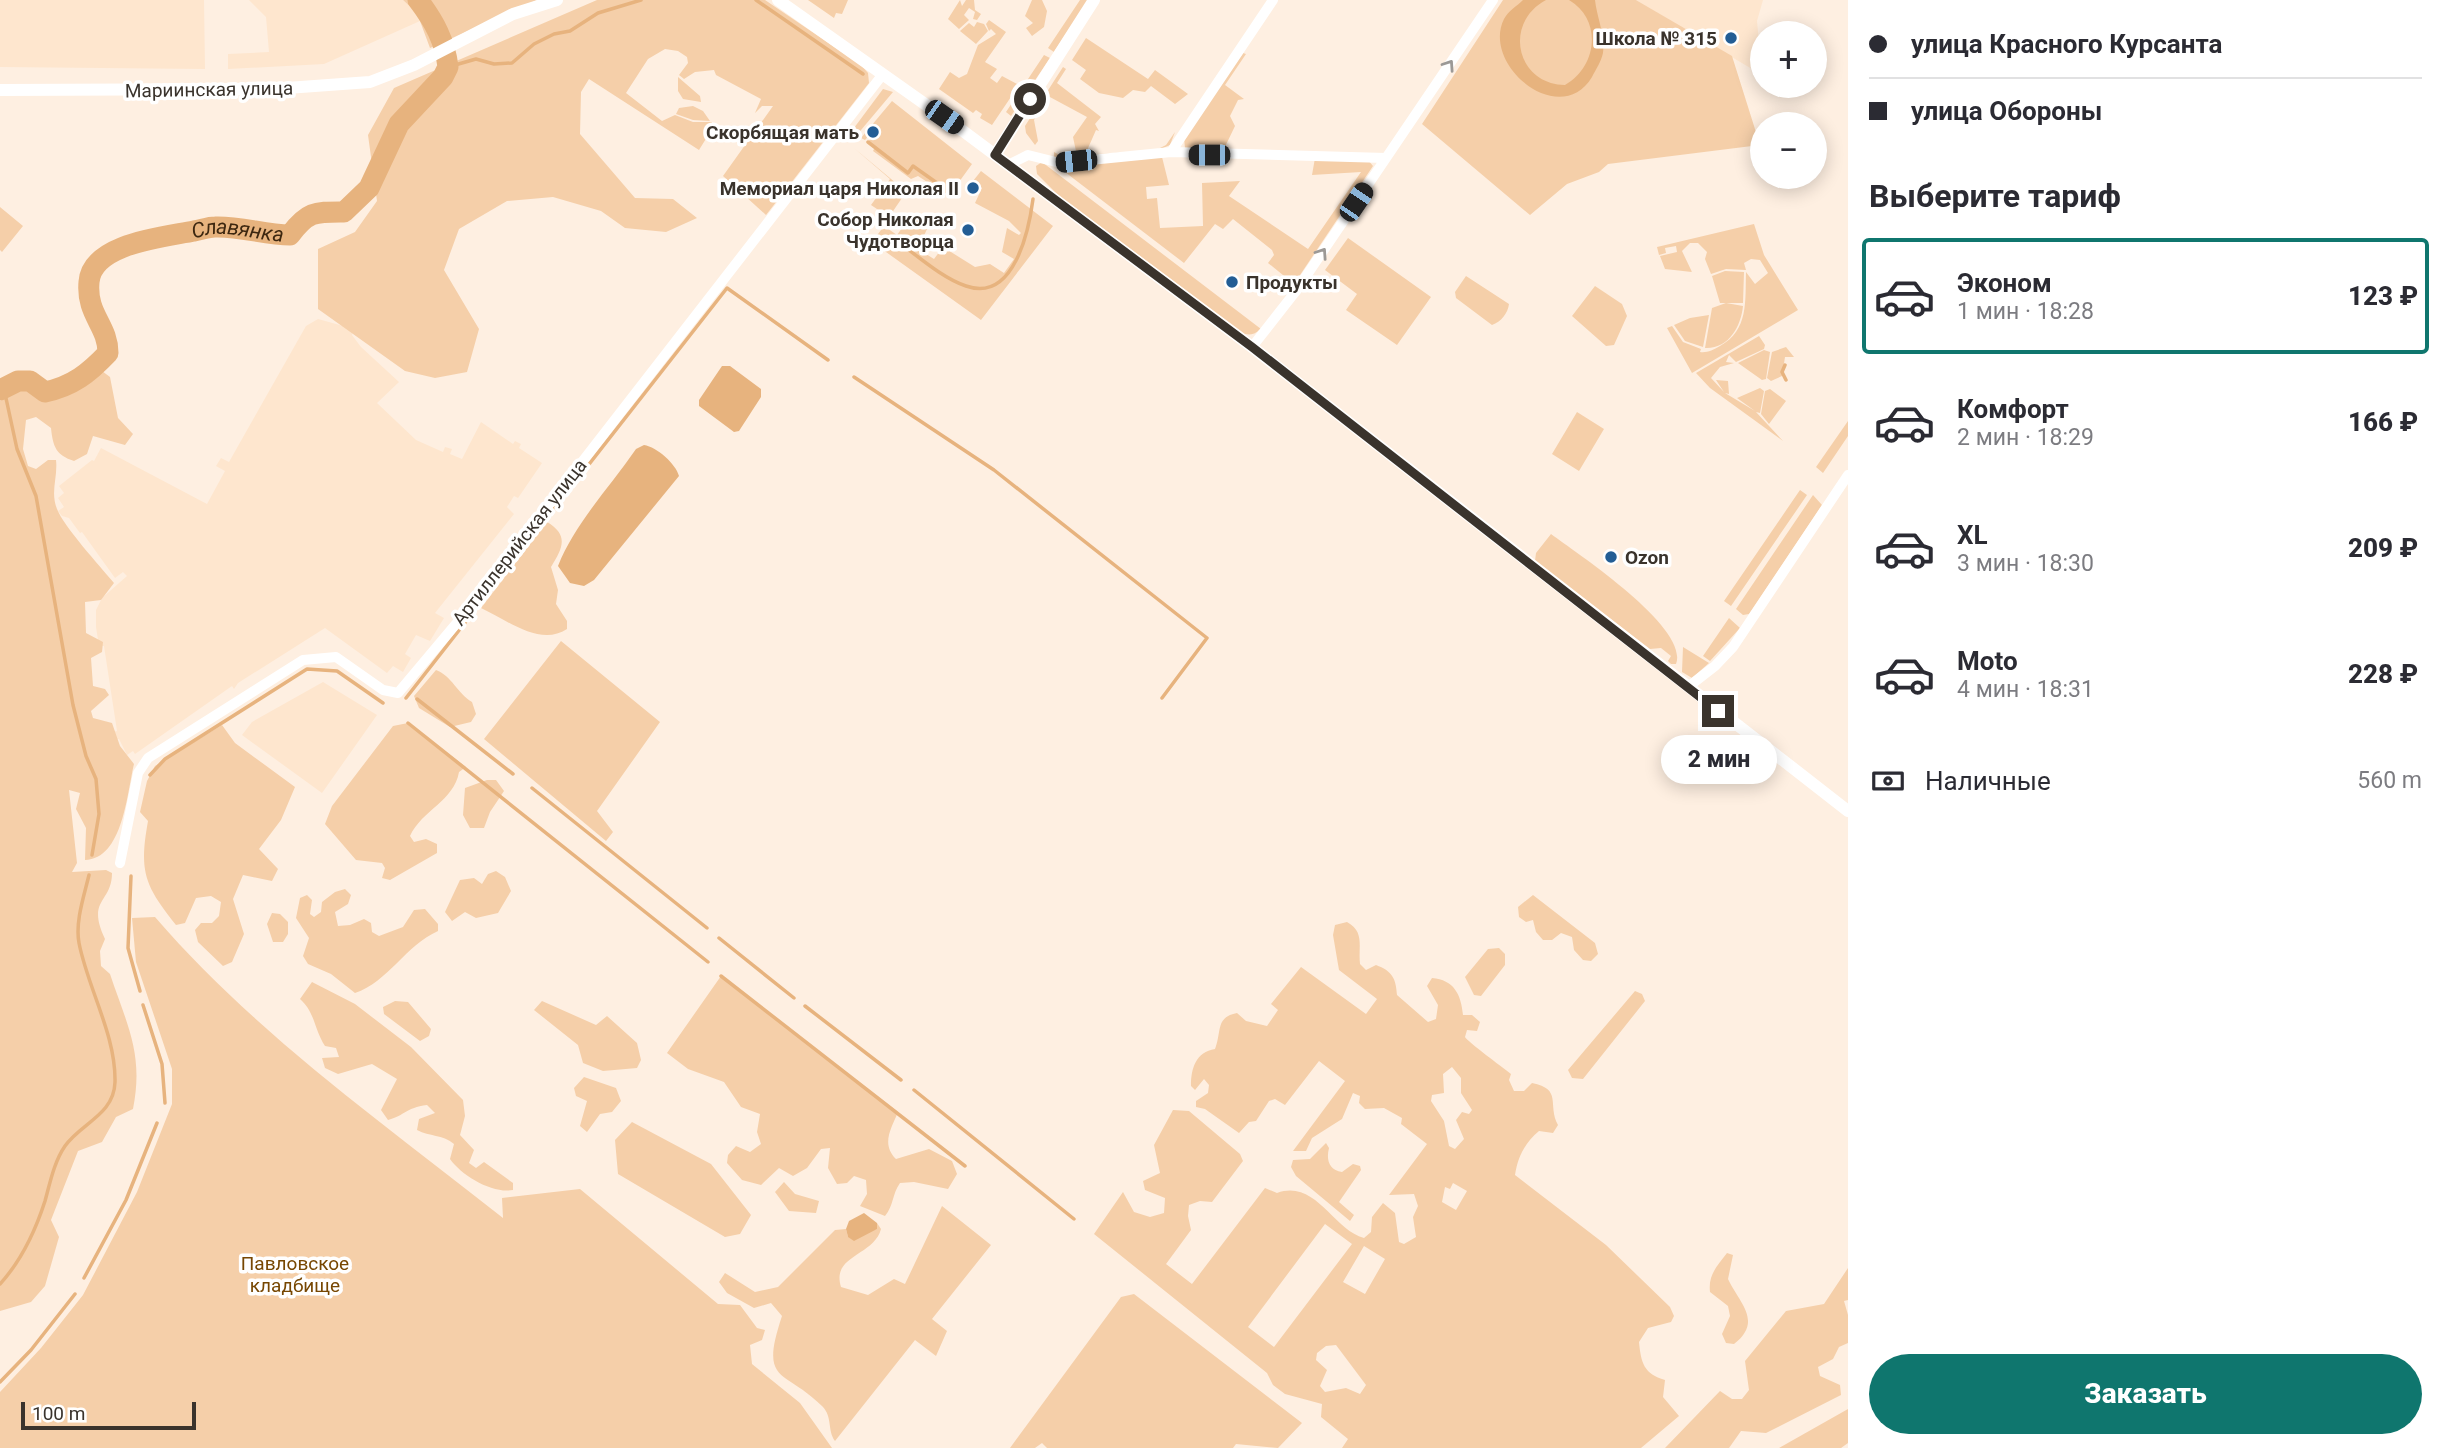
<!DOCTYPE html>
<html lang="ru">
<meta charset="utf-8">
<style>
body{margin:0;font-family:Roboto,sans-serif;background:#f2f2f3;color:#2b2b33;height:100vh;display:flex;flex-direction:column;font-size:26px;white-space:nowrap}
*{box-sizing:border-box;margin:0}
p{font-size:23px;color:#7c7c81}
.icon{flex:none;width:38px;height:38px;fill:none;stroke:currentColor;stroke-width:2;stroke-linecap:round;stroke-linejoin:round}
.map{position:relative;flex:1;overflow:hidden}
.drawer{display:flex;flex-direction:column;background:#fff;width:595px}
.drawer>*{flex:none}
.hud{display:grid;align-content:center;height:154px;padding:0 21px;background:#fff}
.controls{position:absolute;left:1750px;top:21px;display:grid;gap:14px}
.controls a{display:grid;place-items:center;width:77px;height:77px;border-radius:50%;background:#fff;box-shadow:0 4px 18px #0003;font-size:35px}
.scale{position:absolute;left:21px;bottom:18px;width:175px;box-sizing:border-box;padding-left:7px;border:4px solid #3a332c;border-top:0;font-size:19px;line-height:24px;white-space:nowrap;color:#3a332c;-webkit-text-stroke:5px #fff;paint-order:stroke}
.end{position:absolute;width:32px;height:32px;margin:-16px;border:9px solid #3a332c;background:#fff;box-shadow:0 0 0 4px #fff}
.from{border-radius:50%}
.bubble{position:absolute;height:49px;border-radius:24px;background:#fff;box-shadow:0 4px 18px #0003;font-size:23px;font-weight:800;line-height:49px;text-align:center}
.car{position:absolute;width:21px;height:42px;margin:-21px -10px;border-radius:9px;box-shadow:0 0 5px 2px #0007;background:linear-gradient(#222 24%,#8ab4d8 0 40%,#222 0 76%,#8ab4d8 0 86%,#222 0)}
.hud b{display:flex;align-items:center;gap:24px;height:66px;font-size:26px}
.hud b+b{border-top:2px solid #e1e1e2}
.hud i{width:18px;height:18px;background:#2b2b33}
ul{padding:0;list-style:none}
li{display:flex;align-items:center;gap:21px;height:116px;margin:0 14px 10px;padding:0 7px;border:4px solid transparent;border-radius:7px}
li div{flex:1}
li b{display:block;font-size:26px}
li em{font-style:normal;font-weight:800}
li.current{border-color:#0f766e}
li>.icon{width:63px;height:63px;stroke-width:1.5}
h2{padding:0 21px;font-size:32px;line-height:84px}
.pay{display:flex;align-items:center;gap:18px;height:77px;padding:0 21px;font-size:26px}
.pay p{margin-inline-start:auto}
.button{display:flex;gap:14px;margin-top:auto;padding:14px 21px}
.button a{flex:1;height:80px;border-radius:42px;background:#0f766e;color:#fff;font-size:28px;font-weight:800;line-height:80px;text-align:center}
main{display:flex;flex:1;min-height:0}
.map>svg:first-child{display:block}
</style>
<main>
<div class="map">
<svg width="1848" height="1448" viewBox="0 0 1848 1448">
<rect width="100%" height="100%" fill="#feefe1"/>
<path fill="#fee6ce" d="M 0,0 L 204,0 L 205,69 L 0,67 Z
M 249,0 L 403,0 L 417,12 L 420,21 L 324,64 L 228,69 L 228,54 L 269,52 L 266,17 Z
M 1636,0 L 1763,0 L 1757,21 L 1762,75 Z
M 318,319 L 354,329 L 352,335 L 361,347 L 399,382 L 377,403 L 416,440 L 443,452 L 445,447 L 452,449 L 450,454 L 462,459 L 481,422 L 513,444 L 515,441 L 521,444 L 519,448 L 542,463 L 518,498 L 514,496 L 507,507 L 514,514 L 435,613 L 444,618 L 430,641 L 416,635 L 405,654 L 411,658 L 403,672 L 393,666 L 387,673 L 325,628 L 238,683 L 234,689 L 232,686 L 135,754 L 133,751 L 127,755 L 119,739 L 106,741 L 105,734 L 117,731 L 104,646 L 99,646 L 96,627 L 96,610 L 102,598 L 127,576 L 123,572 L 115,578 L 82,532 L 80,533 L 69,518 L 62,516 L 58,511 L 64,507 L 58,498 L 64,493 L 59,486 L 92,460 L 94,461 L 101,448 L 207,504 L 225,471 L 216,466 L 221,458 L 229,462 L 306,326 Z
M 323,682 L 377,715 L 322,793 L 242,735 L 252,722 Z"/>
<path fill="#f5cfa9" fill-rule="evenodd" d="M 403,0 L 537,0 L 430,48 L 417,13 Z
M 597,0 L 765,0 L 861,65 L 868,73 L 869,83 L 766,215 L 723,176 L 773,106 L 762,106 L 755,113 L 761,99 L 716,75 L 714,70 L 695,72 L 684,79 L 679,75 L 688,63 L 687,57 L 678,51 L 665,49 L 648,59 L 626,93 L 662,121 L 675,115 L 693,122 L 712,122 L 712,129 L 699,150 L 589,79 L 581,92 L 580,134 L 635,198 L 673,199 L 697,218 L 666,232 L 625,228 L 601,211 L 553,197 L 507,201 L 459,229 L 444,270 L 479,329 L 467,372 L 435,378 L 405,371 L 318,309 L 318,249 L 355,232 L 377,201 L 368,135 L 394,88 Z
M 808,0 L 848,0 L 842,14 L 836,13 L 834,18 Z
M 960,0 L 962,6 L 966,0 L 974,0 L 975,10 L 981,14 L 977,20 L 973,19 L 975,12 L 969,8 L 964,15 L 969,20 L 959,29 L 948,19 Z
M 1032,0 L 1042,0 L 1047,11 L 1044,27 L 1032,36 L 1026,28 L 1033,23 L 1025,16 Z
M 1080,0 L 1088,0 L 1054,52 L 1048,48 Z
M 1503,0 L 1636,0 L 1732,56 L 1760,145 L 1608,164 L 1599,172 L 1567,184 L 1530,215 L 1422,124 Z
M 989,20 L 1006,32 L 985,62 L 997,69 L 990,78 L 997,83 L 1002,76 L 1019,85 L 992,125 L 980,118 L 982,114 L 976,110 L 973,113 L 939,89 L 950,72 L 959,78 L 967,74 L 978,45 L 996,34 L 991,29 L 989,31 L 986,24 Z
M 977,22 L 984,24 L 988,31 L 976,44 L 960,31 L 969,23 L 974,27 Z
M 1086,38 L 1148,79 L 1155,70 L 1188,94 L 1175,104 L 1151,86 L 1145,92 L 1133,90 L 1123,98 L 1099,93 L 1080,79 L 1086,70 L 1072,60 Z
M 1243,53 L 1246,54 L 1225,85 L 1244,99 L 1238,100 L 1230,116 L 1235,126 L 1222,153 L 1185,148 L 1184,138 Z
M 1044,55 L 1050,58 L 1011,116 L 1006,112 Z
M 1063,67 L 1066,69 L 1057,83 L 1101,117 L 1095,124 L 1099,131 L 1096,130 L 1085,155 L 1156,150 L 1166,145 L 1175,132 L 1170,145 L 1156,151 L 1065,160 L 1054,157 L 1054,152 L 1065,158 L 1077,156 L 1073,137 L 1087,117 L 1048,96 L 1034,120 L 1038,141 L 1035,145 L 1026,133 L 1025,126 Z
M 678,77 L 700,96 L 701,102 L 683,99 L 678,91 Z
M 883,89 L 893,92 L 856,136 L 851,132 Z
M 892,101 L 972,164 L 951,193 L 944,193 L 918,176 L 911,179 L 873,151 L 875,147 L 868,142 L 875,133 L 873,131 L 865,140 L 861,138 Z
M 693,106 L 703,111 L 710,121 L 693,120 L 676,114 L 679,108 Z
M 854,148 L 903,189 L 902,198 L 889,217 L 871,205 L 890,179 Z
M 1162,157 L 1169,185 L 1146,187 L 1147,199 L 1157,198 L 1160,228 L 1203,226 L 1202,183 L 1240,181 L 1229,196 L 1308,249 L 1361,172 L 1312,175 L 1315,158 L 1368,160 L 1373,166 L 1294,284 L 1268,263 L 1274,255 L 1272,250 L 1233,219 L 1223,229 L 1215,224 L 1184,263 L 1061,169 L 1061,166 Z
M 1042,162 L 1261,329 C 1257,331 1255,336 1245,334 L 1058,195 L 1037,174 L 1036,166 Z
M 981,171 L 1053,226 L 981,320 L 872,242 L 884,226 L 897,235 L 907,221 L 916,217 L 927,229 L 918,249 L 934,259 L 943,247 L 975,267 L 990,264 L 1004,273 L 1014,259 L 1002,252 L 1007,228 L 1019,235 L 1021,233 L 1009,221 L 975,203 L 982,188 L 973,181 Z
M 0,207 L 23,226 L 2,252 L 0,250 Z
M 1754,224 L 1764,255 L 1798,310 L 1692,373 L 1667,328 L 1672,326 L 1683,342 L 1701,349 L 1700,352 C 1707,353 1713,350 1720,346 C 1749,330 1745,301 1746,272 L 1755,284 L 1768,273 L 1760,260 L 1751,259 L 1744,263 L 1746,270 L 1726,269 L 1711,274 L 1705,259 L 1707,252 L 1698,243 L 1690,243 L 1682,251 L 1692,272 L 1665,269 L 1660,256 L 1677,252 L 1676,246 L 1665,248 L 1666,253 L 1659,255 L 1657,247 Z
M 1348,238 L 1431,297 L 1397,345 L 1346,310 L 1357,294 L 1325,270 Z
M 1725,271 L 1744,272 L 1743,303 L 1720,303 L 1712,276 Z
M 1466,276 L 1509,304 C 1508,313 1501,322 1492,325 L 1456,298 L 1455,292 Z
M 1595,286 L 1622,304 L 1627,316 L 1614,345 L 1606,346 L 1572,316 Z
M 1726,303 L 1743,306 C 1741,326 1729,349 1705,348 L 1712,308 Z
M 1709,315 L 1703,347 L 1685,341 L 1674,325 L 1690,318 Z
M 1759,336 L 1765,345 L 1764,349 L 1736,362 L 1729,355 L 1726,362 L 1734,363 L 1720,367 L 1711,378 L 1724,392 L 1716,380 L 1728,381 L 1729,394 L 1725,393 L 1755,411 L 1737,398 L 1760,388 L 1764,391 L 1760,413 L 1756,412 L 1783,441 L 1710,388 L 1696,373 Z
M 1786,347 L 1794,357 L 1785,357 L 1782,376 L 1771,381 L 1767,378 L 1772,352 Z
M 1764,350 L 1770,352 L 1766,379 L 1762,380 L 1738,363 Z
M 102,371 L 110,377 L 118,418 L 133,434 L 125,445 L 93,436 L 87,454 L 74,461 C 56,455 53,447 51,428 L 36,417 L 26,420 L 23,449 L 28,466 L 36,469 L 48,460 L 56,460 C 58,477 50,492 57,509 C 64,527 100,566 114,583 L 101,600 L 85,602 L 86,633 L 103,642 L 102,652 L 91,658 L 93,686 L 105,689 L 109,695 L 91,711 L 93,718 L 112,723 L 120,746 L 134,764 C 127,793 123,859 85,860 L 86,828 L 76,809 L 80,793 L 69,790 L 77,863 L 72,872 L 106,870 L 112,873 C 112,903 86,899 105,939 L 100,951 L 101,966 L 110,974 C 127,1025 144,1054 133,1109 L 116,1117 L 102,1142 L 78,1151 L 51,1220 L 59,1237 L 45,1286 L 31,1302 L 0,1311 L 0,401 L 21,388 C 58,400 72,391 102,371 Z
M 1770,389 L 1786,401 L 1769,424 L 1761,414 L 1765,391 Z
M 1577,412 L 1604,429 L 1579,471 L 1552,454 Z
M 1848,421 L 1848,436 L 1823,473 L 1816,467 Z
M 1800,490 L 1807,495 L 1731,606 L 1724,601 Z
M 1813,495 L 1822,505 L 1749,614 L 1743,615 L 1736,609 Z
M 547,522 C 569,535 563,548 551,567 L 558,590 L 556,604 L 567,621 L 567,629 C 540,647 507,620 481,608 Z
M 1551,534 C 1578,554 1690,628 1676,664 L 1671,664 L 1668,661 L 1671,656 L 1661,648 L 1650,649 L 1535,561 L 1536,553 Z
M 1729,618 L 1740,628 L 1710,661 L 1703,656 Z
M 561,641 L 660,722 L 597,811 L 613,832 L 606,841 L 484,739 Z
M 1683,647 L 1709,663 L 1692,678 L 1682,672 Z
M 436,670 C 452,676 457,693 472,702 L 476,714 L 471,722 L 450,727 L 419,708 L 414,696 Z
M 408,723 L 466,767 L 459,772 C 454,801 422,810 410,836 L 414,842 L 426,839 L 437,844 L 437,853 L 390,880 L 382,878 L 385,868 L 382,863 L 356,860 L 325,824 L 332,806 L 393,726 Z
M 222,725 L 235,743 L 295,787 L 281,820 L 259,849 L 278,869 L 272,881 L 243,875 L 233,899 L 244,934 L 232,962 L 223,966 L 198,942 L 195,930 L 201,923 L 212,923 L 219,916 L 221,902 L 211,896 L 196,898 L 185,923 L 176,925 C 144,885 139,871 148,821 L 140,812 L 147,781 L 155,766 Z
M 487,780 L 496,780 L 504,791 L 490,812 L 484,828 L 470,828 L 463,815 L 465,788 Z
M 496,871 L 505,877 L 511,891 L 498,913 L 476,918 L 465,912 L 452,921 L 445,912 L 460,880 L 474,878 L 482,884 L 488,874 Z
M 345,889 L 351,895 L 348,904 L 335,912 L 338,926 L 350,925 L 364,919 L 371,923 L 372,932 L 379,936 L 403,927 L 414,910 L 425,909 L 438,924 L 438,931 C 406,945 388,982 355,993 L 331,974 L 308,964 L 303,956 L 309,938 L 296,918 L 300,898 L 307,895 L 312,900 L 310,914 L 314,917 L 321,912 L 322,902 L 335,892 Z
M 1533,895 L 1595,943 L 1598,954 L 1591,961 L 1583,960 L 1574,950 L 1572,937 L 1561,933 L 1552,940 L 1543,940 L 1536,932 L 1533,920 L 1526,922 L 1519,917 L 1518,907 Z
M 272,913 L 280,914 L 288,922 L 288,934 L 283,942 L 273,942 L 267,924 Z
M 155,917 C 255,1033 383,1123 503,1218 L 502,1198 L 580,1189 L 718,1304 L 740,1305 L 757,1328 L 765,1330 L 762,1340 L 750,1345 L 752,1364 L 800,1403 L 832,1448 L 0,1448 L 0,1392 L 41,1348 L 83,1295 L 137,1192 L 172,1104 L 172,1069 L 136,962 L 132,918 Z
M 1347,922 C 1365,932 1358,946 1360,964 L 1366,970 L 1376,965 C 1392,971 1396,978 1397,995 L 1428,1022 L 1436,1019 L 1438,1005 L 1427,986 L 1432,978 C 1454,980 1461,994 1463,1015 L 1472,1015 L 1480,1022 L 1477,1031 L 1467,1030 L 1465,1037 C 1468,1042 1501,1066 1511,1074 L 1509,1080 L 1514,1091 L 1524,1091 L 1532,1083 C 1563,1089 1547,1105 1558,1125 L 1553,1133 L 1539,1131 C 1525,1143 1518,1156 1515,1175 L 1606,1245 L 1670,1307 L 1674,1316 L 1671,1322 L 1648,1328 L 1639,1342 C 1641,1363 1644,1374 1665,1380 L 1663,1397 L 1679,1416 L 1641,1448 L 1342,1448 L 1348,1439 L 1321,1417 L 1322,1404 L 1285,1394 L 1273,1385 L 1267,1373 L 1094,1234 L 1123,1192 L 1134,1212 L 1150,1217 L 1164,1213 L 1165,1198 L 1145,1190 L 1143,1181 L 1160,1173 L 1154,1145 L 1173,1110 L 1189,1111 L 1240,1154 L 1243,1161 L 1212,1202 L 1200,1201 L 1189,1205 L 1188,1216 L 1191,1230 L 1166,1264 L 1192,1284 L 1265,1188 L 1277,1193 C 1316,1179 1333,1230 1364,1238 L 1371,1232 L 1372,1217 L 1383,1203 L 1395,1213 L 1399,1242 L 1404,1244 L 1416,1237 L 1413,1217 L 1418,1206 L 1414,1194 L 1389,1195 L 1427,1144 L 1401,1124 L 1402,1118 L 1384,1108 L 1365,1109 L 1359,1103 L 1360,1096 L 1353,1093 L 1342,1119 L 1312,1138 L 1306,1151 L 1293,1151 L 1345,1081 L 1319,1061 L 1285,1105 L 1275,1099 L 1269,1101 L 1256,1121 L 1249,1122 L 1239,1133 L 1205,1109 L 1196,1107 L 1196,1101 L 1208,1093 L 1209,1085 L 1204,1079 L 1195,1090 L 1191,1086 C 1191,1068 1196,1052 1215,1049 C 1222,1032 1215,1017 1237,1013 L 1246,1021 L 1267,1026 L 1278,1010 L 1271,1004 L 1301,967 L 1366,1014 L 1377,999 L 1339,970 L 1333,935 L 1335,925 ZM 1452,1067 L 1461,1078 L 1461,1093 L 1472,1110 L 1469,1114 L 1462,1112 L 1456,1120 L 1464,1139 L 1455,1149 L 1449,1146 L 1444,1121 L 1431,1101 L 1432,1095 L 1444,1093 L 1443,1074 ZM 1453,1183 L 1467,1191 L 1456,1210 L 1442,1202 L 1445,1187 L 1450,1189 ZM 1325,1224 L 1352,1244 L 1274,1347 L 1248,1327 ZM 1364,1246 L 1385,1259 L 1365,1294 L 1343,1282 ZM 1336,1345 L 1366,1385 L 1360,1394 L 1346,1388 L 1325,1392 L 1320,1386 L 1327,1370 L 1316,1360 L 1317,1353 L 1326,1346 Z
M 1499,948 L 1505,954 L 1505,965 L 1481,996 L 1474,995 L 1465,977 L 1488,949 Z
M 721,976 L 898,1112 C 891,1129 881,1144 896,1159 L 929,1149 L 952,1161 L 957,1174 L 948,1189 L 914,1182 L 900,1183 C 892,1194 894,1205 885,1216 L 860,1206 L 867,1194 L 866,1180 L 854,1176 L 847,1183 L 837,1184 L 828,1168 L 830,1148 L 821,1149 L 807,1168 L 793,1176 L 779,1168 L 761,1185 L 742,1180 L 727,1163 L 728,1155 L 736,1146 L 750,1152 L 761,1144 L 757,1132 L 760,1114 L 741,1107 L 724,1082 L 688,1069 L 667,1053 Z
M 312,982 L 355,1004 L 411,1047 L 463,1100 L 465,1116 L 460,1135 L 474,1150 L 469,1163 L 476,1168 L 484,1162 L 513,1183 L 513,1190 C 493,1194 462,1176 450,1159 L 454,1144 C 442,1134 430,1137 417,1130 L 419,1119 L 435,1113 L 427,1105 C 405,1108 406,1115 388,1120 L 381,1110 L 397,1079 L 372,1064 L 338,1074 L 325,1068 L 322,1058 L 339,1057 L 336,1048 L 325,1046 C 314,1029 315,1012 300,999 Z
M 1635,991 L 1642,994 L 1645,1001 L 1583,1079 L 1572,1078 L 1568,1070 Z
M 395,1001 L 408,1002 L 431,1029 L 429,1036 L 420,1041 L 384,1014 L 383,1007 Z
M 542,1001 L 596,1025 L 607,1016 L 637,1043 L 641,1060 L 637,1068 L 603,1071 L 583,1063 L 578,1045 L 534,1010 Z
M 584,1077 L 616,1088 L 621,1101 L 612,1112 L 600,1114 L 587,1132 L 580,1126 L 587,1101 L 576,1096 L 574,1088 Z
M 632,1122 L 711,1164 L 751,1215 L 740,1234 L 725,1237 L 618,1174 L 615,1140 Z
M 1326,1143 L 1329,1148 C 1326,1160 1329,1170 1342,1172 L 1353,1164 L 1360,1166 L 1361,1170 L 1339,1202 L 1354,1215 L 1350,1221 L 1296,1176 L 1291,1167 L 1293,1160 L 1310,1159 Z
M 784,1182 L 795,1194 L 819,1201 L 816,1213 L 789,1211 L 775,1192 Z
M 942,1206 L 991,1245 L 932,1319 L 947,1331 L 936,1356 L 915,1340 L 835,1441 C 827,1430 833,1417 822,1406 C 784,1368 759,1385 782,1316 L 771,1303 L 754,1308 L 727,1293 L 719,1282 L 725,1273 L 755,1292 L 778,1287 L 835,1230 L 846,1229 L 848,1237 L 877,1229 L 877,1223 L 881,1229 C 874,1256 831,1255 841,1287 L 868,1295 L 894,1279 L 905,1284 Z
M 1727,1253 L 1733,1255 L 1728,1279 C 1740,1304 1763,1321 1734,1344 L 1726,1343 L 1722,1334 L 1730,1316 L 1728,1306 L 1710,1292 C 1708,1275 1717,1266 1727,1253 Z
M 1848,1268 L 1848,1300 L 1844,1301 L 1848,1315 L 1848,1343 L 1839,1347 L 1833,1359 L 1818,1367 L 1820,1376 L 1840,1385 L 1841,1395 L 1766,1433 L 1741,1431 L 1729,1448 L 1665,1448 L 1720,1391 L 1732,1399 L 1742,1399 L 1749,1390 L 1745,1361 L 1786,1311 L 1824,1304 Z
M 1134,1294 L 1302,1423 L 1278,1448 L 1236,1444 L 1233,1448 L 1047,1448 L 1042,1443 L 1035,1448 L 1010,1448 L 1121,1297 Z
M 1848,1409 L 1848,1443 L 1841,1448 L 1779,1448 Z"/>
<path fill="#e7b37e" d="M 1523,0 L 1546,0 C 1503,23 1516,84 1565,85 C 1597,67 1603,20 1569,0 L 1595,0 C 1597,18 1605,34 1603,53 C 1601,62 1596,69 1592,77 C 1560,130 1481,65 1504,19 C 1508,11 1517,6 1523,0 Z
M 722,366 L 730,366 L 761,389 L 761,397 L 739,431 L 734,432 L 699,406 L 699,400 Z
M 644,445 C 657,447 676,464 679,476 L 594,580 L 584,586 L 570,583 L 558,566 C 575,523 610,487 636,449 Z
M 864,1213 L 877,1223 L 877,1229 L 854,1241 L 848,1237 L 846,1229 L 849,1221 Z"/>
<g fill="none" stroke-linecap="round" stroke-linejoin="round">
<path stroke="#e7b37e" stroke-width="3.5" d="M 756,0 L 863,74
M 448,67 L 476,59 L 494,64 L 512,63 L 534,44 L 554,34 L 570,31 L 598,13 L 641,0
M 868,142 L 908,173 L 913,166 L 937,183
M 897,241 C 918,256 942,278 966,286 C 1014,303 1029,230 1033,199
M 1785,365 L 1782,372 L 1786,380
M 854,377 L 994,470 L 1207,638 L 1162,698
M 4,389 L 17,449 L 36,496 L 73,705 L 86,756 L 96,779 L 99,814 L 92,855
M 406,698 L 727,288 L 828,360
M 417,699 L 513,774
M 408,723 L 708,962
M 150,775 L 165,759 L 307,669 L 337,671 L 383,703
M 532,788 L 707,928
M 131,876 L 128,948 L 140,991
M 719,938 L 794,998
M 721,976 L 965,1166
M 143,1005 L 162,1064 L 165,1103
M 805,1006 L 901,1080
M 914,1090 L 1074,1219
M 84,1278 L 126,1200 L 157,1123
M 0,1284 C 22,1260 35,1232 45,1201 C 50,1183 54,1162 65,1146 C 81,1123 114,1115 115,1082 C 116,1035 88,989 79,943 C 75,922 84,896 89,875
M 0,1382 L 31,1350 L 75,1294"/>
<path stroke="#e7b37e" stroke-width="21" id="s1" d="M 0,390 L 18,381 L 30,381 L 45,392 C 73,386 89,373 108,353 C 108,325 86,315 89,282 C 92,243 165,237 194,231 C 201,230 208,227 215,227 C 240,226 265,235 290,235 C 308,211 315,212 344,212 L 369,188 L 399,124 L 443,77 L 448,67 C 445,41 434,21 418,0"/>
<path stroke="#fff" stroke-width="10" d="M 1171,152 L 1273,0
M 1008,165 L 1028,155 L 1060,163 L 1171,152 L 1386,158
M 1252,347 L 1296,291 L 1493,0
M 1688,687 L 1715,666 L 1733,647 L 1848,475
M 120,863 L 138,773 L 148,758 L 303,660 L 336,657 L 383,690 L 398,693 L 461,618 L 883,74"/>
<path stroke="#fff" stroke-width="12" d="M 778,0 L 963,131 L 1252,347 L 1848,811
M 0,90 L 273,89 L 370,82 L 414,65 L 513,14 L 557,0
M 995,155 L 1094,0"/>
</g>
<defs><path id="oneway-chevron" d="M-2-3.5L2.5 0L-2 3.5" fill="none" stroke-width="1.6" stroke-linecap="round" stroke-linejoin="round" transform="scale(1.75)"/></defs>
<g stroke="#9c9996">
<use href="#oneway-chevron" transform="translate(1449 65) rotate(-56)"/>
<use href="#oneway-chevron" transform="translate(1322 253) rotate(-56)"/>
</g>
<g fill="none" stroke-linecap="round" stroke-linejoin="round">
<path stroke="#3a332c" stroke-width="9" d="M 1030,99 L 995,155 L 1252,347 L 1718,711"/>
</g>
<g fill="#235d94" stroke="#fff" stroke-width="2.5">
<circle cx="1731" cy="38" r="7"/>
<circle cx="873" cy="132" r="7"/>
<circle cx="973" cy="188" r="7"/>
<circle cx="968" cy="230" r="7"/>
<circle cx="1232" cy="282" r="7"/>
<circle cx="1611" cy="557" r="7"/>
</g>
<g text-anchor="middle" stroke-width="7" stroke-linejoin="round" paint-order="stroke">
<g font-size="19" font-weight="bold" fill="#3a332c" stroke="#fff" text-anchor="end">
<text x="1717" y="45">Школа № 315</text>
<text x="859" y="139">Скорбящая мать</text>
<text x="959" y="195">Мемориал царя Николая II</text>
<text x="954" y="226">Собор Николая<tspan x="954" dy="22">Чудотворца</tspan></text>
<text x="1246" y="289" text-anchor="start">Продукты</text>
<text x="1625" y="564" text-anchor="start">Ozon</text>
</g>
<g font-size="19" fill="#3a332c" stroke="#fff">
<text transform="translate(209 89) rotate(-1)" y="7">Мариинская улица</text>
<text transform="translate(519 542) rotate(-52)" y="7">Артиллерийская улица</text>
</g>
<g font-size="19" fill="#774702" stroke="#fff">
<text x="295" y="1270">Павловское<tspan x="295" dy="22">кладбище</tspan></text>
</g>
<g font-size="21" font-style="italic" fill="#3d2710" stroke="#fff">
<text dy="7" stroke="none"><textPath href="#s1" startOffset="369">Славянка</textPath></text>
</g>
</g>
</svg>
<div class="controls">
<a>+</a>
<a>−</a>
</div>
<div class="scale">100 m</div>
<i class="end from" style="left:1030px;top:99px"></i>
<i class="end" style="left:1718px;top:711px"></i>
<div class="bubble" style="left:1661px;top:735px;width:116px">2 мин</div>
<i class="car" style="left:944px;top:117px;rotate:125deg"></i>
<i class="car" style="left:1209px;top:155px;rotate:270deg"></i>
<i class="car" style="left:1076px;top:161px;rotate:264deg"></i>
<i class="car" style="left:1356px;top:202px;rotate:34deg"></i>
</div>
<section class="drawer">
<div class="hud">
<b><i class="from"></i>улица Красного Курсанта</b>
<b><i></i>улица Обороны</b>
</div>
<h2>Выберите тариф</h2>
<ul>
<li class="current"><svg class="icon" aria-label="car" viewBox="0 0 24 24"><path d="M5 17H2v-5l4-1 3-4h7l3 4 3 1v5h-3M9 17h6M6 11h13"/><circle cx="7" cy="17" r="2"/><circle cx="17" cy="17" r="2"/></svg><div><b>Эконом</b><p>1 мин · 18:28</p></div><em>123 ₽</em></li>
<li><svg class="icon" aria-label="car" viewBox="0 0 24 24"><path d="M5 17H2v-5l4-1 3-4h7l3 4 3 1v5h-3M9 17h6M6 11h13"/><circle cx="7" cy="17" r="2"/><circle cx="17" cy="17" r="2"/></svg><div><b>Комфорт</b><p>2 мин · 18:29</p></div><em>166 ₽</em></li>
<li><svg class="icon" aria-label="car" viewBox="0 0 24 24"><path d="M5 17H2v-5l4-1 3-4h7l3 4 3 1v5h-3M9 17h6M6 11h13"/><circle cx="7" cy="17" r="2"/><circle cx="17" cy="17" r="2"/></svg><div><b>XL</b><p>3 мин · 18:30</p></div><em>209 ₽</em></li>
<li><svg class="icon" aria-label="car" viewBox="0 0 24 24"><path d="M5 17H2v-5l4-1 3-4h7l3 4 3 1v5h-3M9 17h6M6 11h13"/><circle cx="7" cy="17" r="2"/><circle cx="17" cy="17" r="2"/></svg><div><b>Moto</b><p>4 мин · 18:31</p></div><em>228 ₽</em></li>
</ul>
<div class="pay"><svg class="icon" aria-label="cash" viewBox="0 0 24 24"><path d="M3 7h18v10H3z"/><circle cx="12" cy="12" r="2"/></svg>Наличные<p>560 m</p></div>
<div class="button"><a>Заказать</a></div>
</section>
</main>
